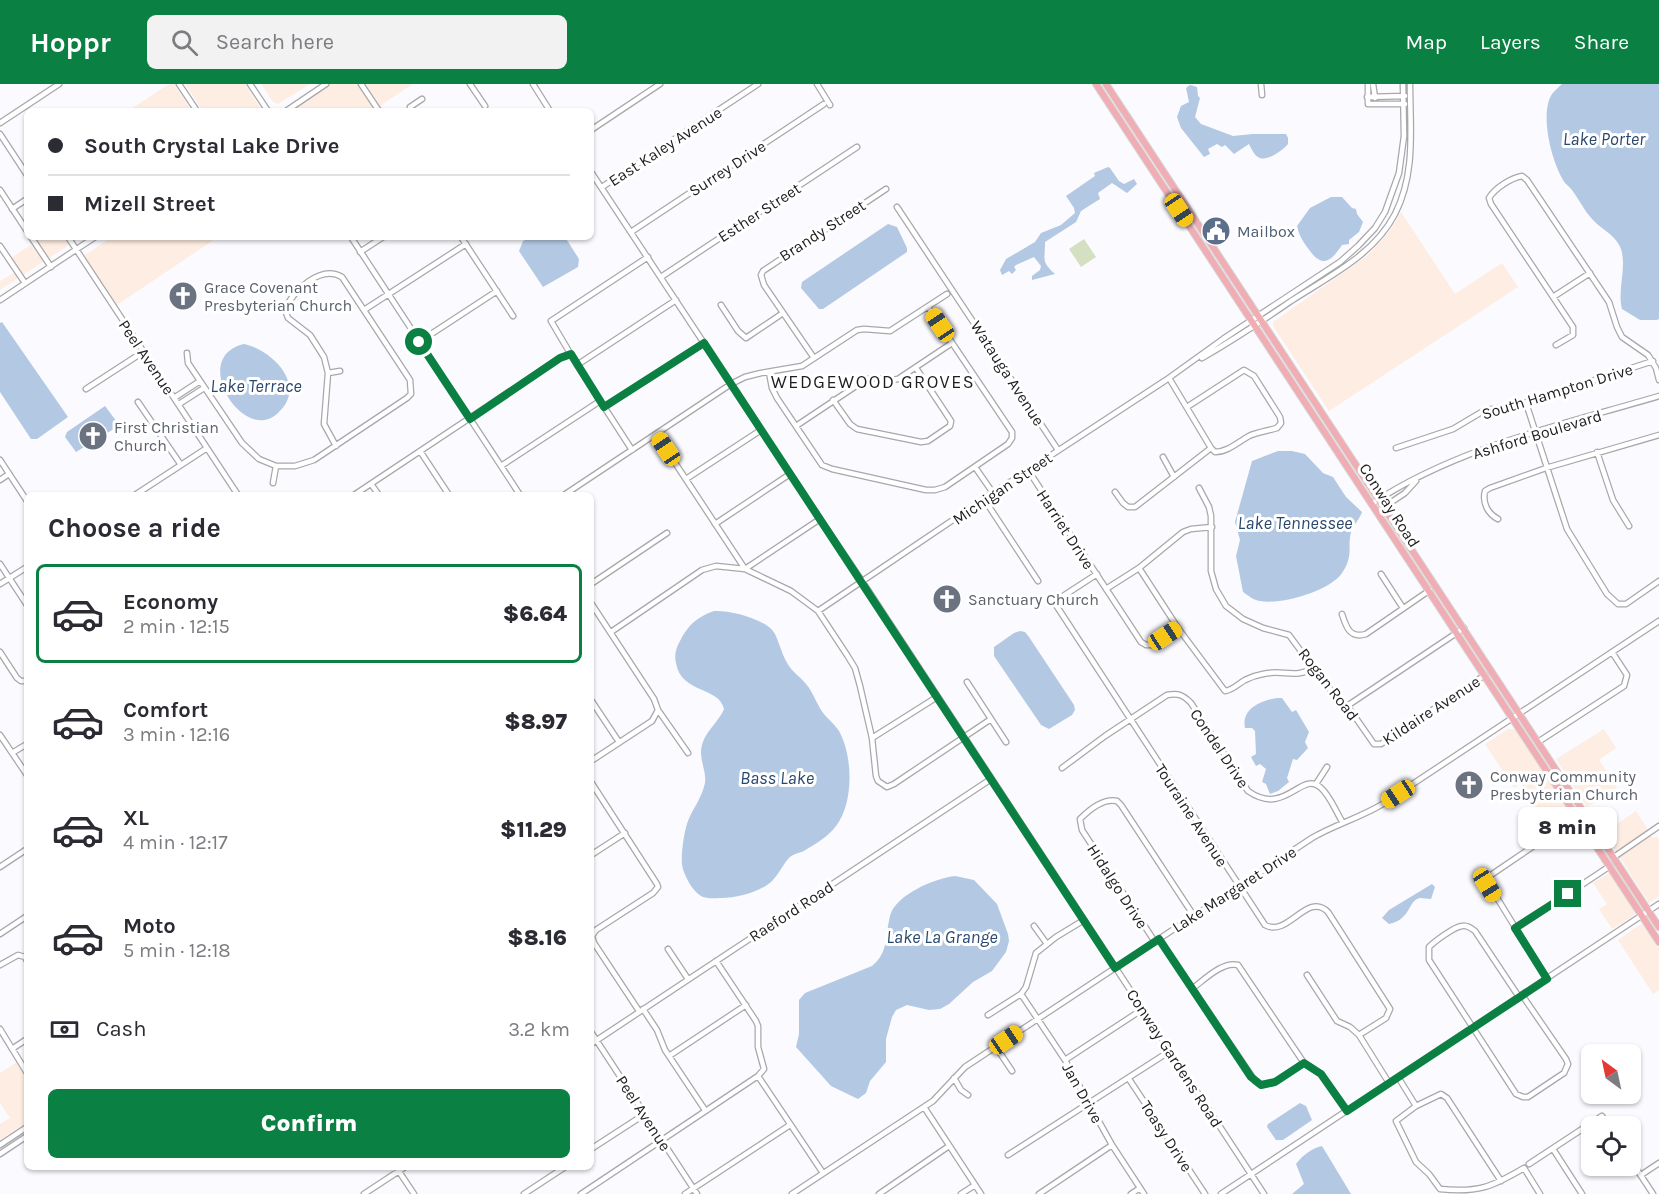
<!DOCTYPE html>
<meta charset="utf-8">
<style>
body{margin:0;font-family:Karla,sans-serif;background:#f2f2f3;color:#2b2b33;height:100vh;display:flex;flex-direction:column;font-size:22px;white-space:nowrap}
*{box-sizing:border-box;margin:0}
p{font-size:20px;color:#7c7c81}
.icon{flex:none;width:33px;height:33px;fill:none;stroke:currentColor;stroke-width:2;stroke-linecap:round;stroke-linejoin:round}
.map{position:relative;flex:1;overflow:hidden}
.panel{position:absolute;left:24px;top:408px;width:570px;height:678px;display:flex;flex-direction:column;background:#fff;border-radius:9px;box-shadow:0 2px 4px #0004}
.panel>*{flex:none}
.banner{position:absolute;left:24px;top:24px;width:570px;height:132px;border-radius:9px;box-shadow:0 2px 4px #0004;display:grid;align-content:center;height:132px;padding:0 24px;background:#fff}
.needle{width:39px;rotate:327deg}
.buttons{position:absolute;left:1581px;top:960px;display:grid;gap:12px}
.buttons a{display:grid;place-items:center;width:60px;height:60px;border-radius:9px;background:#fff;box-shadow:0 2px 4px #0004;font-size:30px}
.end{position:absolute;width:27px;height:27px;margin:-14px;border:8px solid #0b8043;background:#fff;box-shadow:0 0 0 3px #fff}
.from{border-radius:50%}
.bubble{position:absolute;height:42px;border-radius:9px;background:#fff;box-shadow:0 2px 4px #0004;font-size:20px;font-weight:800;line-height:42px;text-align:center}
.car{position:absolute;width:18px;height:36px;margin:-18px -9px;border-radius:8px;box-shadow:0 0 4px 2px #0007;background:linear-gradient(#f5c518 24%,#345 0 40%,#f5c518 0 76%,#345 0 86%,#f5c518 0)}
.banner b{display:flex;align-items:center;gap:21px;height:57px;font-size:22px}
.banner b+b{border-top:2px solid #e1e1e2}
.banner i{width:15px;height:15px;background:#2b2b33}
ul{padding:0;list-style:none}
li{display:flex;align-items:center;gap:18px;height:99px;margin:0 12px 9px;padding:0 12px;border:3px solid transparent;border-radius:9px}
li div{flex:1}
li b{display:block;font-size:22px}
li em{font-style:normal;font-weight:800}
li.active{border-color:#0b8043}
li>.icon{width:54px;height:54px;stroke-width:1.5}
h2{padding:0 24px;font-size:27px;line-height:72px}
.pay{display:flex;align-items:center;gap:15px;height:66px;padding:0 24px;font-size:22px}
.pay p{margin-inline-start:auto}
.action{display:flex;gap:12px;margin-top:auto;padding:12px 24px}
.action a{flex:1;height:69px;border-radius:9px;background:#0b8043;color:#fff;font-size:24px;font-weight:800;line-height:69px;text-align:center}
header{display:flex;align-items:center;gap:36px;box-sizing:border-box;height:84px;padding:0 30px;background:#0b8043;color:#fff}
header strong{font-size:28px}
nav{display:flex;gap:33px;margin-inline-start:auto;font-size:21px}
.search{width:420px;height:54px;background:#f2f2f3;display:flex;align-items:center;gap:15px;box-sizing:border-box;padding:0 21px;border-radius:9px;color:#7c7c81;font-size:22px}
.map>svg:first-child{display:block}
</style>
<header>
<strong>Hoppr</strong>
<div class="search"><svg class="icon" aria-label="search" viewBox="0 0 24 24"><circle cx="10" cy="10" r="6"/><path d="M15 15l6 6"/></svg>Search here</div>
<nav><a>Map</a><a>Layers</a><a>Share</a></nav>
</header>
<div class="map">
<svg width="1659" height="1110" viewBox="0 0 1659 1110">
<rect width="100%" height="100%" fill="#fbfafe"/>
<path fill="#feede2" d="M 169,0 L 174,0 L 192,27 L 133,27 L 131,25 Z
M 185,0 L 245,0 L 262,27 L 203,27 Z
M 261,0 L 310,0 L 278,20 L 273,18 Z
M 327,0 L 413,0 L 381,21 L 382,23 L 376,27 L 286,27 Z
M 1401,128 L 1455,210 L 1502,179 L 1518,203 L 1329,327 L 1273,242 L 1273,238 L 1367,172 L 1392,144 Z
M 36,153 L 81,153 L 0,206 L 0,197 L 19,186 L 11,174 L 38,156 Z
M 112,153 L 218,153 L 114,223 L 82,173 Z
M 1508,645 L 1515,645 L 1573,733 L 1550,748 L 1521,699 L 1514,704 L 1485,660 Z
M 1604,645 L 1616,664 L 1599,676 L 1617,704 L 1587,723 L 1556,675 Z
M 1636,727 L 1653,754 L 1657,752 L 1659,756 L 1659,812 L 1649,819 L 1604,749 Z
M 1609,789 L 1635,828 L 1633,832 L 1612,845 L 1599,825 L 1607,820 L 1593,799 Z
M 1641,840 L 1643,841 L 1659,865 L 1659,906 L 1653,910 L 1618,856 Z
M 19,977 L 27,989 L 27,1038 L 0,1056 L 0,1040 L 10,1034 L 0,1019 L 0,989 Z"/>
<path fill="#d5dfc2" d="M 1084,155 L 1096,173 L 1081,183 L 1069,165 Z"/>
<path fill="#b3c8e3" d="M 1562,0 L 1659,0 L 1659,235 L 1657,236 L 1640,236 L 1622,225 C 1617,206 1627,184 1621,165 C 1616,152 1606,148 1596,139 C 1587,131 1581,119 1574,109 C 1572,105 1568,102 1565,99 C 1552,80 1539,30 1552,10 C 1555,6 1559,3 1562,0 Z
M 1190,1 L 1197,3 L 1198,12 L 1200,14 L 1195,33 L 1201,40 L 1233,52 L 1253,50 L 1286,50 L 1288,54 L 1288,60 C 1283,66 1266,79 1258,73 C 1254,71 1251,64 1249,60 L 1234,70 L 1225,61 L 1222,63 L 1217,60 L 1208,65 L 1210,70 L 1204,73 L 1181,44 L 1177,33 L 1181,22 L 1189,18 L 1186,4 Z
M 1108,83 L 1110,84 L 1119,97 L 1124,100 L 1134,95 L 1137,100 L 1127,109 L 1112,99 L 1098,109 L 1100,115 L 1081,127 L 1076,138 L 1045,158 C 1045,177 1041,177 1055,190 L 1032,196 L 1032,192 L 1040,186 L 1041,182 L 1034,173 L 1016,181 L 1014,183 L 1016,186 L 1012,190 L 1009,187 L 1002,191 L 1000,186 L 1006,175 L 1035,158 L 1041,149 L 1061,141 L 1075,129 L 1074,124 L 1066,112 L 1095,92 L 1094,89 Z
M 1331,113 L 1342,113 L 1352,124 L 1356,125 L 1357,130 L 1363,138 L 1359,148 L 1349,156 L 1349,160 L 1342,161 C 1332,176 1323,185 1310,167 C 1304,159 1299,152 1297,142 L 1310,124 Z
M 888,140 L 897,143 L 907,164 L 907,168 L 823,225 L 819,225 L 801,204 L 802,198 Z
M 531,153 L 565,153 L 579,175 L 578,183 L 543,203 L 519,167 L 523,157 Z
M 2,238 L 68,333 L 37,355 L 31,355 L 0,308 L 0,239 Z
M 244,260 C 273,266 308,302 278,329 C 244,362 188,273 244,260 Z
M 105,322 L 117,338 L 117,343 L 76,368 L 65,353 L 67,348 Z
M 1278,367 L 1292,367 L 1305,370 L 1323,389 L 1333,393 L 1346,413 L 1362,428 C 1360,435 1353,441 1351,448 C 1347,464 1354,471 1342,489 C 1330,507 1281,521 1260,517 C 1253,516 1249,512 1243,508 L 1236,472 L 1240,456 L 1235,438 L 1252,377 Z
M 714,527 C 730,526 767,535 775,550 C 782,565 783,578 796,590 C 812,604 811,608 821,626 C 826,634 834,639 839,647 C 853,672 854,719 836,742 C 828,753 815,760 804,767 C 799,769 792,770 788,775 C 782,782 779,790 772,797 C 760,808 738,814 721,814 C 716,814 709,815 703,813 C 693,809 683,790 682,780 C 681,770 684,749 687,740 C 691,727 700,717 704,703 C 708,692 701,680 701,668 C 702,649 717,641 724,625 C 719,602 681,610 676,579 C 674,571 676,564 680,557 C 688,541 697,533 714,527 Z
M 1020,547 L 1025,548 L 1029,553 L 1074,621 L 1075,626 L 1072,631 L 1049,645 L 1041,641 L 994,572 L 994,563 L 1014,549 Z
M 1278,614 L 1282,614 L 1292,628 L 1296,626 L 1309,648 L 1305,658 L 1308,664 L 1297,676 L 1293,675 L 1287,694 L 1289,698 L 1278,707 L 1270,710 L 1266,700 L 1262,698 L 1266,685 L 1260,680 L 1256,682 L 1251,673 L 1256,670 L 1255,647 L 1252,644 L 1245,644 C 1241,625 1261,616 1278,614 Z
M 955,792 L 974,796 L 997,820 L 1008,850 L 1009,857 L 1006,868 L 992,887 L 973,898 L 949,920 L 940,925 L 929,926 L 907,921 L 896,926 L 892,933 L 886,955 L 886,978 L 870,997 L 866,1009 L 858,1015 L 831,1002 L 796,963 L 799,950 L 799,916 L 805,909 L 872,882 C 889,868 885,852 890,832 C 895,811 935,794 955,792 Z
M 1432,800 L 1435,803 L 1431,815 C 1427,815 1424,814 1420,814 C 1408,816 1411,836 1389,840 L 1382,834 L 1389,826 Z
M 1300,1019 L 1306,1022 L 1312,1036 L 1283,1056 L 1276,1056 L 1267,1043 L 1268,1040 Z
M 1322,1062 L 1351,1110 L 1292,1110 L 1304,1100 L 1296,1080 C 1302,1072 1312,1064 1322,1062 Z"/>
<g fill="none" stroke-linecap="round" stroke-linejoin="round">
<g stroke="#a9a7ab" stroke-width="7">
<path id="minor" d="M 179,0 L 197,27
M 250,0 L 268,27
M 361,0 L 379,27
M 470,0 L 485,22
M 533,0 L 550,27
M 817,0 L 830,21
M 1261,0 L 1262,11
M 1368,0 L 1368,20 L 1405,20
M 1373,0 L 1375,14
M 1367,13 L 1405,12
M 286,27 L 326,0
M 412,27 L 410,23 L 422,15
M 0,39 L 59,0
M 591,46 L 660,0
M 0,50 L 27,91
M 591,88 L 820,435 L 862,497 L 1264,1110
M 602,103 L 758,0
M 0,106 L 27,147
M 897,123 L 1058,366
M 12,125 L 27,115
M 631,148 L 824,20
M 31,153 L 51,183
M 68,153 L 238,411
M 351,153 L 520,411
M 461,153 L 513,232
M 0,162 L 25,199
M 360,168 L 383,153
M 661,193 L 857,63
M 1553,213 L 1590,189
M 0,216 L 95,153
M 721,221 L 738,247 L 746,254 L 783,229
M 364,226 L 466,160
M 419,258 L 497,207
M 1556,261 L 1573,251 L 1573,243 L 1491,120 L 1489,114 C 1495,104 1511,94 1522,92 L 1527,96 L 1609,218 L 1617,243 L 1622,253 L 1648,271 L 1656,284 L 1659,296
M 187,269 L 188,279 L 242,359 L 259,375 L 276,382 L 295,382 L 314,376 L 407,314 L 411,310 L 410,296 L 342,193 C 321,180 292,207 285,226 L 288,234 L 310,251 L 324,273 L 328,289 L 324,340 L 336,362
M 814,274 L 764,201 L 761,191 L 763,187 L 886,105
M 1202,274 C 1233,256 1262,237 1291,217 C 1328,193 1374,171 1395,130 C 1416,89 1410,44 1410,0
M 577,281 L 676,216
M 769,288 L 772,304 L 777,314 L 822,381 L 832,385 L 926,406 L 935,406 L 945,403 L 1008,360 L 1012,354 L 1012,348 L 928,223
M 328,289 L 340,287
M 1169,294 L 1211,364
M 86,305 L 143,268
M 174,314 L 200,297
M 833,316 L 850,340 L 857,345 L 921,358 L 928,357 L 950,342 L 951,337 L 916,284
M 138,318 L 181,381
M 1526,319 L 1567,445 L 1607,510 L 1618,520 L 1626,520 L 1659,497
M 179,320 L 204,304
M 604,323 L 704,259
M 1187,323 L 1244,286 L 1254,292 L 1280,333 L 1281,339 L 1277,344 C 1267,347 1258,348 1249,352 C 1238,358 1228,368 1215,368 L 1211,364
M 796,342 L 865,296 C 876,291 887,298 898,295 L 952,259
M 656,350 L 745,485
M 1396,364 L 1453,345 L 1485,326 L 1515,322 L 1653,277
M 632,366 L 577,281 L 551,237 L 648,173
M 420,367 L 449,411
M 1597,368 L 1613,416 L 1629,442
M 1163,373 L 1174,393
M 0,376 L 27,417
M 501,382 L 600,317
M 975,383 L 993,409
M 1028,386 L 1141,558 L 1146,561 L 1151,561 L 1178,544
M 686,395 L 761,346
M 0,396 L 9,390
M 273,399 L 276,382
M 371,400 L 379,411
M 1199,404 L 1209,423 L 1211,432 L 1211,487 L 1216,505 L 1226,522 L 1243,535 L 1263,544 L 1289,551 L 1326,601 L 1351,627 L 1374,660 L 1381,660 L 1485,591
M 1115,408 L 1123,419 L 1128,423 L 1135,423 L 1211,364
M 135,411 L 207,364
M 354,411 L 560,274 L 571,270
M 564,411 L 731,300 L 745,293 L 761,289 L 802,282 L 857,246 L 864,245 L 890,247 L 947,210
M 984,415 L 1038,497
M 1373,419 C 1458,363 1562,341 1659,312
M 1381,425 L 1405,409 L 1416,397
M 1498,435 C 1488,430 1482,419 1485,407 L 1490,404 L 1546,384 L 1659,351
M 715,440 L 790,390
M 0,480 L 27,521
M 1139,484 L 1178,544 L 1225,607 C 1233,606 1238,600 1245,596 C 1251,593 1257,591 1263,590 C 1282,585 1295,595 1314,584
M 745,485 L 791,507 L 818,527 L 847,571 L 855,584 L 860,602 L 872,654 L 876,692 L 878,697 L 887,703 L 894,700 L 991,635
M 1097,490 L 1054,518 L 1265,841 C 1288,854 1307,807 1328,828 L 1390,925 L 1386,934 L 1359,951
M 1381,490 L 1403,524
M 0,500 L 27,483
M 591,500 L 667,449
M 1106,505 L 1139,484 L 1183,448 L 1191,445 L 1212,443
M 591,519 L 654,615 L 658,626 L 688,669
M 818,527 L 984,415 L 1166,296 L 1223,255 L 1340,178 L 1358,162 L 1375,144 L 1385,128 L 1399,89 L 1404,52 L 1403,0
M 1342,530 C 1346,543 1350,555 1366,550 L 1430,506
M 611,548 L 702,486 L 716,482 L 745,485 L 820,435
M 0,568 L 17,594 L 21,597 L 27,597
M 967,598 L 1006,658
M 591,616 L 619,658
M 1347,622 L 1464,544
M 0,651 L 27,691
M 872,654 L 937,613
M 1538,658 L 1624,602 L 1627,591 L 1612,568
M 12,669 L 27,660
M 591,677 L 652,637 L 658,626
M 1062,684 L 1105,652 L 1167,611 C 1179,609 1183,611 1191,619 L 1248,707 C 1285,733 1301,687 1320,703 C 1330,711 1336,728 1343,739
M 591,698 L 657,800 L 658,803 L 653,809 L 596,846 L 592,852 L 594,859 L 639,927
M 1316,700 L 1327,683
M 591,771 L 625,749
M 1614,773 L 1659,742
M 0,783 L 27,765
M 1034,842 L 1047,860
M 1515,845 L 1610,782
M 0,850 L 27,832
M 1159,855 L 1255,997 L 1261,1001 L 1275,998 L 1304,979
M 1155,858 L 1082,746 L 1080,735 C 1089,726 1104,714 1117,717 L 1121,721 L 1194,832
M 668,865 L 688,895
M 0,881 L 18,871 L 25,873 L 27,877
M 1307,891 L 1337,937 L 1350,943 L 1359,951 L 1389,999
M 1547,895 L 1486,796 L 1488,793 L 1578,732
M 1193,904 C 1205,895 1223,877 1238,881 L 1304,979 L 1321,990 L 1347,1027
M 1021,910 L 1065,976 L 1112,1061 L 1144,1110
M 1519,913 L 1475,847 C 1471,844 1467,841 1462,842 C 1454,843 1435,857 1429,863 L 1429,876 L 1516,1010 L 1523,1013 L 1528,1013 L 1564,989 L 1568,980 L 1566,975 L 1522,911
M 643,925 L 657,946 L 665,966 L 705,1026
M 988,931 L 1021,910 L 1026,903 L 1036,869 L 1056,853 L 1084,836
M 0,945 L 27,989
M 591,948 L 697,1110
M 591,960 L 991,695
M 996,963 L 1012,987
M 12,965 L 27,955
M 669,972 L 746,921
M 1065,976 L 1143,925
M 758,992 L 823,1089
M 1398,993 L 1416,1022
M 954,994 L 961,1006 L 968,1011
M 1129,995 L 1205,1110
M 924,1023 L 981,1110
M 0,1061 L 27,1043
M 591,1065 L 645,1030
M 1553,1065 L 1582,1110
M 0,1070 L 27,1052
M 1008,1071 L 1170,967
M 1630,1075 L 1653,1110
M 1529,1080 L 1602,1032 L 1609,1042
M 396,1083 L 414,1110
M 1641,1091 L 1659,1079
M 1501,1097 L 1447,1014 L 1441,1010 L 1416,1022 L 1396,1037 L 1416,1078 L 1429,1090 L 1440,1105 C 1478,1109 1492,1103 1524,1084 L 1540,1110
M 364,1110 L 405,1083
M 524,1110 L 565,1083
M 581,1110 L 758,992 L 764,985 L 758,963 L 758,942 L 756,937 L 716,877
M 685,1110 L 790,1041
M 792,1110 L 933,1017 L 965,983 L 1312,754 C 1334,741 1359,734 1381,721 L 1659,537
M 879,1110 L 949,1062
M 961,1110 L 975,1101
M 1039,1110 L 1112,1061
M 1131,1110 L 1140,1104
M 1221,1110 L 1659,820"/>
</g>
<g stroke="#d6d6d7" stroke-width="8">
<path id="major" d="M 1096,0 L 1659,858
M 1106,0 L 1659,843"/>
</g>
<use href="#minor" stroke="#fff" stroke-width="4.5"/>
<use href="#major" stroke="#f0adb3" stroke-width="6"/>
</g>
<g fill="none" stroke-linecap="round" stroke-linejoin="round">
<path stroke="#0b8043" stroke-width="8" d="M 419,258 L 470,335 L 560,274 L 571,270 L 604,323 L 704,259 L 1115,884 L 1159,855 L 1251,993 L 1261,1001 L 1275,998 L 1304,979 L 1321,990 L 1347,1027 L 1547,895 L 1515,844 L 1568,810"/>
</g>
<defs>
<g id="civic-disc" transform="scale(1.5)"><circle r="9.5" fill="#5c6f8a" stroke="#fff"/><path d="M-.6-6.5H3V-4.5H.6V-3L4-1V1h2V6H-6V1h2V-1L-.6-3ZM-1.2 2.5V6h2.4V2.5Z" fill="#fff"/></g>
<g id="church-disc" transform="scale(1.5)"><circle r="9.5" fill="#6b7280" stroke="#fff"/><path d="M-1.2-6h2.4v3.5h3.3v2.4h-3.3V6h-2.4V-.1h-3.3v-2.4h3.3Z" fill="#fff"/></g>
</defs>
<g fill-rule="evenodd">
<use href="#civic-disc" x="1216" y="147"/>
<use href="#church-disc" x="183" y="212"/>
<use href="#church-disc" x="93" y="352"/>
<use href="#church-disc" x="947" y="515"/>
<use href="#church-disc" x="1469" y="701"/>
</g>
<g text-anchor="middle" stroke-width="6" stroke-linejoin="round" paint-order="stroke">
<g font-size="16" fill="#1e1d1f" stroke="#fff">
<text transform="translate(665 62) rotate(-33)" y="6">East Kaley Avenue</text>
<text transform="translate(727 84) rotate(-33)" y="6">Surrey Drive</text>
<text transform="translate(759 128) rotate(-33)" y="6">Esther Street</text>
<text transform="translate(822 146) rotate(-33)" y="6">Brandy Street</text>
<text transform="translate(147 273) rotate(56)" y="6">Peel Avenue</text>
<text transform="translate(1008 289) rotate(57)" y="6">Watauga Avenue</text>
<text transform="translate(1557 307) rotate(-17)" y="6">South Hampton Drive</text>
<text transform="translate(1537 350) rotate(-17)" y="6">Ashford Boulevard</text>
<text transform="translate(1002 404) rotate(-34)" y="6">Michigan Street</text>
<text transform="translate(1390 421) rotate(57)" y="6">Conway Road</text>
<text transform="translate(1066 445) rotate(57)" y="6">Harriet Drive</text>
<text transform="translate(1329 600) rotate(52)" y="6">Rogan Road</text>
<text transform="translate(1431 626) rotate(-33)" y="6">Kildaire Avenue</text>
<text transform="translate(1220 664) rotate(56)" y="6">Condel Drive</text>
<text transform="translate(1192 731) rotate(57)" y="6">Touraine Avenue</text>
<text transform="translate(1118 802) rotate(57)" y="6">Hidalgo Drive</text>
<text transform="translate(1234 805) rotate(-33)" y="6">Lake Margaret Drive</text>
<text transform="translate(791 827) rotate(-33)" y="6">Raeford Road</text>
<text transform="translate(1175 974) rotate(57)" y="6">Conway Gardens Road</text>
<text transform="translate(1083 1009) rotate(61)" y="6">Jan Drive</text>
<text transform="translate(644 1029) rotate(57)" y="6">Peel Avenue</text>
<text transform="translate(1167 1052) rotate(57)" y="6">Toasy Drive</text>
</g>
<g font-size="16" fill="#4e5e75" stroke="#fff" text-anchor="start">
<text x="1237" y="153">Mailbox</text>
</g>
<g font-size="16" fill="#5b616d" stroke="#fff" text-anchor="start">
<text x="204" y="209">Grace Covenant<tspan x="204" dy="18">Presbyterian Church</tspan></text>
<text x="114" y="349">First Christian<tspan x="114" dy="18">Church</tspan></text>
<text x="968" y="521">Sanctuary Church</text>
<text x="1490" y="698">Conway Community<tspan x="1490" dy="18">Presbyterian Church</tspan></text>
</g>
<g font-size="18" font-style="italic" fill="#29486e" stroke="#fff">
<text x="1604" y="61">Lake Porter</text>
<text x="256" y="308">Lake Terrace</text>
<text x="1295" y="445">Lake Tennessee</text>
<text x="777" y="700">Bass Lake</text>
<text x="942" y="859">Lake La Grange</text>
</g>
<g font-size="18" letter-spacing="1.5" fill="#1e1d1f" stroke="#fff">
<text x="873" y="304">WEDGEWOOD GROVES</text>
</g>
</g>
</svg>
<div class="buttons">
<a><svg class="needle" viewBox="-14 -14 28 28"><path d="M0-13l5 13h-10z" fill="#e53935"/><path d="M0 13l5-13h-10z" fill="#7c7c81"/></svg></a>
<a><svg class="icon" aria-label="locate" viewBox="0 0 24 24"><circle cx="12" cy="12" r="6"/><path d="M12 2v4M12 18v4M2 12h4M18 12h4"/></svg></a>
</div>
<i class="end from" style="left:419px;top:258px"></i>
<i class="end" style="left:1568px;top:810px"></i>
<div class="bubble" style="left:1518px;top:723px;width:99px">8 min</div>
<i class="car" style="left:1179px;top:126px;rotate:146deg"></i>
<i class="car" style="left:940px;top:241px;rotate:326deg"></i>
<i class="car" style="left:666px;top:365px;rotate:326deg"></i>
<i class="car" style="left:1165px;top:552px;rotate:57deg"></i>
<i class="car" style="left:1398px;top:710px;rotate:237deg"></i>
<i class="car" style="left:1487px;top:801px;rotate:148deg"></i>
<i class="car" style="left:1006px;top:956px;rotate:56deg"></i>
<div class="banner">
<b><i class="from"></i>South Crystal Lake Drive</b>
<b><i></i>Mizell Street</b>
</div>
<section class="panel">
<h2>Choose a ride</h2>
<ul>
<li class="active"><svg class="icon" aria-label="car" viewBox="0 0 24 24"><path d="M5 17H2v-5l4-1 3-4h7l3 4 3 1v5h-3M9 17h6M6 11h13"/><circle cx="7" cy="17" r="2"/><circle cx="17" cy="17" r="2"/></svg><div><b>Economy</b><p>2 min · 12:15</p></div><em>$6.64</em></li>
<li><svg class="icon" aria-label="car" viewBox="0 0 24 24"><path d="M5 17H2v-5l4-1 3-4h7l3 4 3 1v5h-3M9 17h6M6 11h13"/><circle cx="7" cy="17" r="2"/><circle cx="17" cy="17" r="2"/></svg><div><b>Comfort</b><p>3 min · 12:16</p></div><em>$8.97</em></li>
<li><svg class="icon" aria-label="car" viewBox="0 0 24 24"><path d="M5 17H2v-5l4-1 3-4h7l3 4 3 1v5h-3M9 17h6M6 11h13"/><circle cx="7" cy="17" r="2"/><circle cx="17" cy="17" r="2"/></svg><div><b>XL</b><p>4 min · 12:17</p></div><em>$11.29</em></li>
<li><svg class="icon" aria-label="car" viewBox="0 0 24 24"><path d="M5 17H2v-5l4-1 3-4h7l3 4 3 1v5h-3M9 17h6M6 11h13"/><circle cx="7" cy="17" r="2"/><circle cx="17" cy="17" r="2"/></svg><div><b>Moto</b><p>5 min · 12:18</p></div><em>$8.16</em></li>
</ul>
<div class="pay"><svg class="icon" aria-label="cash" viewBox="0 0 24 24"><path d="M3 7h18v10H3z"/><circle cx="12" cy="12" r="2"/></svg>Cash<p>3.2 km</p></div>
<div class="action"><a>Confirm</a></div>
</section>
</div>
